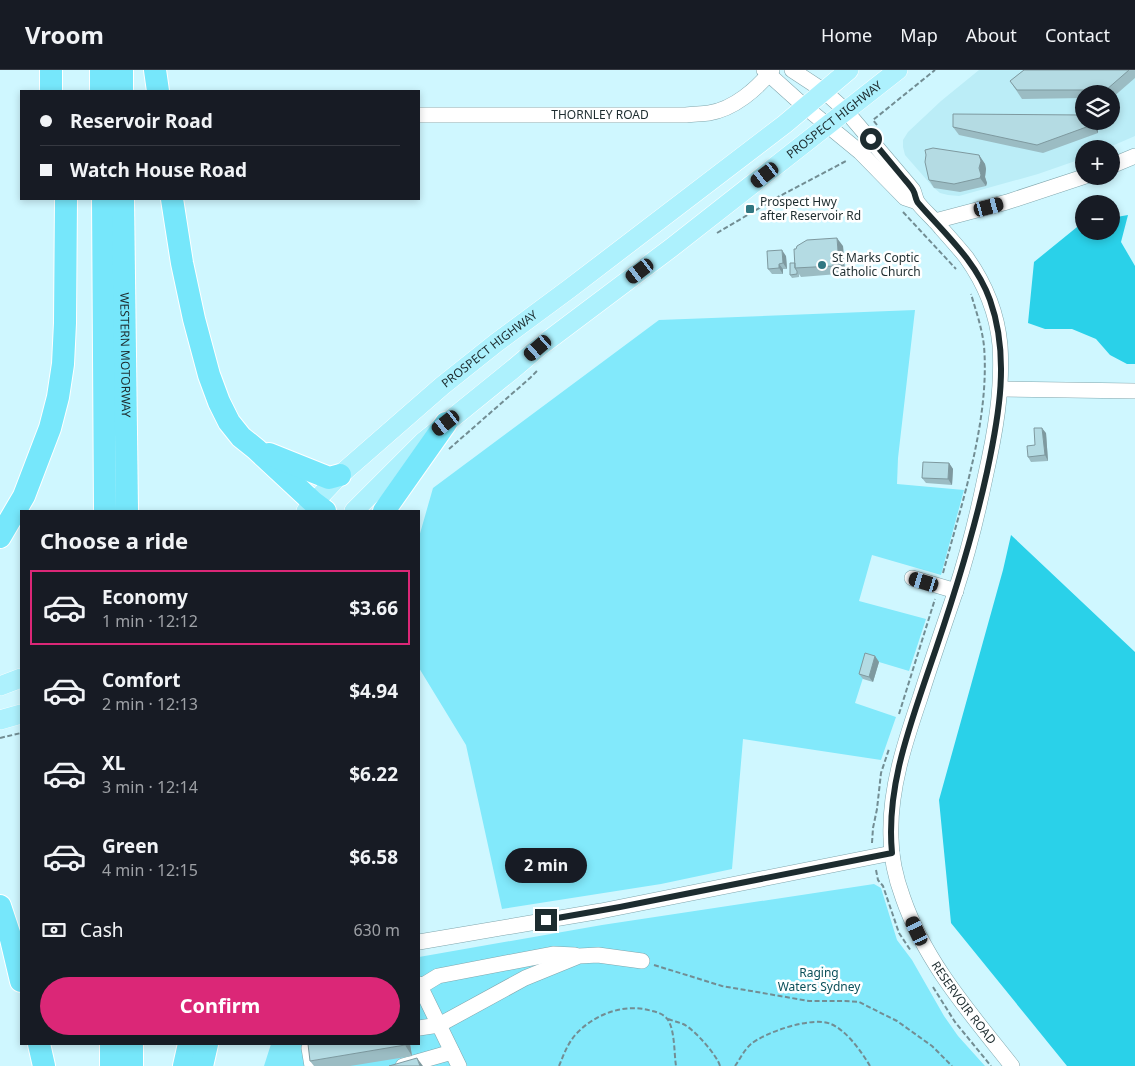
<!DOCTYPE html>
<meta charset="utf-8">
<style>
body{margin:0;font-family:"Noto Sans",sans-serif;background:#20242c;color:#f1f3f6;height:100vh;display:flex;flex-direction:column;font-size:19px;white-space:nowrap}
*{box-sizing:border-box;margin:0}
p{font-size:16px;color:#9ea1a6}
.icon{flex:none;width:28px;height:28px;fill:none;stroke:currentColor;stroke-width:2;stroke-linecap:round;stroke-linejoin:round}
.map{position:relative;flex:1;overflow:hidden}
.panel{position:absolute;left:20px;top:440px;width:400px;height:535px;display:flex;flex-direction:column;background:#171b24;border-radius:0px;box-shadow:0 2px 8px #0003}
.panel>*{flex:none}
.banner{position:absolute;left:20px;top:20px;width:400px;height:110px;border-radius:0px;box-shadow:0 2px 8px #0003;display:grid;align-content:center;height:110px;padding:0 20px;background:#171b24}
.controls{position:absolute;left:1075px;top:15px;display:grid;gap:10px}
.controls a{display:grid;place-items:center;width:45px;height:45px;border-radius:50%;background:#171b24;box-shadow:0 2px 8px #0003;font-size:25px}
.end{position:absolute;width:22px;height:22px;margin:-11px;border:6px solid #1d2c2f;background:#fff;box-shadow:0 0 0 2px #fff}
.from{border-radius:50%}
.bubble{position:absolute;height:35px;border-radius:18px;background:#171b24;box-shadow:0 2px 8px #0003;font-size:16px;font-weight:700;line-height:35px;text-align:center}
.car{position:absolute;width:15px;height:30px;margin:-15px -8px;border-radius:6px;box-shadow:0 0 4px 1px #0007;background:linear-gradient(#222 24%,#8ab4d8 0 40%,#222 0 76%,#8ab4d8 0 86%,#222 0)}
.banner b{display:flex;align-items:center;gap:18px;height:48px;font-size:19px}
.banner b+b{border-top:1px solid #363941}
.banner i{width:12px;height:12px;background:#f1f3f6}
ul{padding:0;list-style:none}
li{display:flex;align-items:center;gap:15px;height:75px;margin:0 10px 8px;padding:0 10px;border:2px solid transparent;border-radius:0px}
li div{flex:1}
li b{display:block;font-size:19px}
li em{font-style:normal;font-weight:700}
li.on{border-color:#db2777}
li>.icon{width:45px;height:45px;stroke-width:1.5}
h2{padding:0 20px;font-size:22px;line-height:60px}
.pay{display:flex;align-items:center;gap:12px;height:55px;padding:0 20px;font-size:19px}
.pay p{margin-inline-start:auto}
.button{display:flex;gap:10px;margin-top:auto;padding:10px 20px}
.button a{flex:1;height:58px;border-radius:30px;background:#db2777;color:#fff;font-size:20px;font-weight:700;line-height:58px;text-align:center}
header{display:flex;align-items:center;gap:30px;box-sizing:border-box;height:70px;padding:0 25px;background:#171b24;border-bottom:1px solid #363941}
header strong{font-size:24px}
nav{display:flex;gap:28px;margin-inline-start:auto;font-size:18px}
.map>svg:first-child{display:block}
</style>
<header>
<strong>Vroom</strong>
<nav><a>Home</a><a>Map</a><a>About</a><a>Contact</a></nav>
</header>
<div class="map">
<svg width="1135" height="996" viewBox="0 0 1135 996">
<rect width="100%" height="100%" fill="#cff7ff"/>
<path fill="#bbedf7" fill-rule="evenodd" d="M 979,0 L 1135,0 L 1135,66 L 1105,79 L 1084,79 L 1084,88 L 1038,104 L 959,126 L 948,125 L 940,123 L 933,117 L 905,85 L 903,77 L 903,70 L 908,62 L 941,31 ZM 1084,24 L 1111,24 L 1111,51 L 1084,51 Z"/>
<path fill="#82e9fb" d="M 915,240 L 898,388 L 897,414 L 964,420 L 941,505 L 872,485 L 859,531 L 926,549 L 909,601 L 869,589 L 855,633 L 896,647 L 881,690 L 743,669 L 732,799 L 661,814 L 502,839 L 466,675 L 419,598 L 419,467 L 433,418 L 659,250 Z
M 874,814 L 881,818 L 897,870 L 912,890 L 944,946 L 958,966 L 985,996 L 264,996 L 271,974 L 419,974 L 419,887 L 602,855 Z"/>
<path fill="#2ad1e9" d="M 1128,145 L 1121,172 L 1135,196 L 1135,294 L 1127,294 L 1110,285 L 1096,269 L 1072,259 L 1045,259 L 1028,253 L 1034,192 L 1082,153 L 1084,153 L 1084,161 L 1111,161 L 1111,148 Z
M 1011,465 L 1135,582 L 1135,996 L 1067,996 L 951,853 L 939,730 L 1003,500 Z"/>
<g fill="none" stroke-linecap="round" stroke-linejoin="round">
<g stroke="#80a6ad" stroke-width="16">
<g id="minor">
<path d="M 764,0 L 804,36 L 860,82 L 905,128 L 917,132"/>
<path id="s1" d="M 792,0 L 824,21 L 846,41 L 913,120 C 915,124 915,129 918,133 C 925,142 934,149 941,158 C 949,167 958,177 966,187 C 984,212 997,243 1000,275 C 1003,320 995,364 985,408 C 977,447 967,486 955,523 C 943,558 931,593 920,628 C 905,672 889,720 891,768 C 891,788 896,809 903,828 C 925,892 971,944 1012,996"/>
<path id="s2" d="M 419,45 L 686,45 C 694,44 702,44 709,43 C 734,39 757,19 772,0"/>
<path d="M 1111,96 L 1135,86"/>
<path d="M 935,151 L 1007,132 L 1086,106"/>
<path d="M 1000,319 L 1135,321"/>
<path d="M 912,508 L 956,521"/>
<path d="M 419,872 L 601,841 L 892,783"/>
<path d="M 419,914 L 459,996"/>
<path d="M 420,917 L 438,906 L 553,884 L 575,885"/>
<path d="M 419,958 L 439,955 L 525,908 L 579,886 L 598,885 L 642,891"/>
<path d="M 312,996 L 309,978 L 332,974"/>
<path d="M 403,996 L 452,982"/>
</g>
</g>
<g stroke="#fff" stroke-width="20">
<g id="major">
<path id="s3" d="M 306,441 L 340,405 L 442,316 L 496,273 L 569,219 L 785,54 L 849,0"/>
<path id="s4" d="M 354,441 L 423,372 L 512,300 L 538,278 L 671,178 L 898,0"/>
<path d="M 0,616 L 21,608"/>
<path d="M 0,650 L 21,644"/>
</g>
</g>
<g stroke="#fff" stroke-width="24">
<g id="highway">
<path d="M 51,0 L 51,21"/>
<path d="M 101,0 L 101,21"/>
<path d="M 122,0 L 122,21"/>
<path d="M 155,0 L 158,21"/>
<path d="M 103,129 L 105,441"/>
<path id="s5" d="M 123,129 L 127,441"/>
<path d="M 172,129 L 182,193 L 194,249 L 209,305 L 219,332 L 229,352 L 241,367 L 256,379 L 313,432 L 325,441"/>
<path d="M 269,384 L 329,408 L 340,405"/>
<path d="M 384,441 L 446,353"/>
<path d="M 0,467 L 24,426 L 50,358 L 58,327 L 63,294 L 65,253 L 66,129"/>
<path d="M 0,836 L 11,869 L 21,911"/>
<path d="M 39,974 L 44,996"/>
<path d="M 111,974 L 111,996"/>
<path d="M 132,974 L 132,996"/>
<path d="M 184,996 L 189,974"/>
<path d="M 202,996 L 207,974"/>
</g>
</g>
<path stroke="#728d93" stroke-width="2" stroke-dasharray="5 2.5" stroke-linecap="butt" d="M 877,55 L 873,50 L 935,0
M 903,142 L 956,199
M 717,163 L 778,127 L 848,90
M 449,379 L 530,308 L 537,301
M 943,503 C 962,432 990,350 984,276 C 982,258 976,241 971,224
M 899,644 L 935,529
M 0,668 L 21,663
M 872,773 L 873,758 L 877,739 L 881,703 L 889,679
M 876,800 L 878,810 L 883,816 L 899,863 L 911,881
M 654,895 L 722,916 L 809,931 L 845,931 L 859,932 L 897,951 L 932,976 L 952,996
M 933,917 L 955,952 L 991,996
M 668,949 C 673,951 678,952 683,954 C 693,958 717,985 720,996
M 559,996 C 564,984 568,972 578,962 C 597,943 626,933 652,941 C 658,942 665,945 668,950 C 675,961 674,983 676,996
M 735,996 C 740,989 744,980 751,974 C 766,962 812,946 831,954 C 847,961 861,981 870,996"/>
<use href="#minor" stroke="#fff" stroke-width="15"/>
<use href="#major" stroke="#adf1fd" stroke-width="19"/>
<use href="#highway" stroke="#76e7fb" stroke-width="22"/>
</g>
<path fill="#9bbcc3" d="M 1024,0 L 1135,0 L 1135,8 L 1112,28 L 1111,28 L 1111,24 L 1084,24 L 1084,28 L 1022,29 L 1010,11 Z
M 1084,51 L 1096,51 L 1098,54 L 1098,63 L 1043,83 L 959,65 L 953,57 Z
M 979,85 L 985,94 L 986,99 L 985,107 L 987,113 L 986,116 L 960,122 L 934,118 L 929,110 Z
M 843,176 L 845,202 L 838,203 L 838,204 L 801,207 L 799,204 L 799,207 L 792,208 L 790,205 L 795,193 Z
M 786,186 L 787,199 L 783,199 L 783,204 L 772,204 L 768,199 Z
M 1046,363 L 1048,391 L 1031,392 L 1028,387 Z
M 949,393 L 953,399 L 952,415 L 926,413 L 922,408 Z
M 875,586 L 879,592 L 873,612 L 863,609 L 859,604 Z
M 410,974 L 412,986 L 350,996 L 314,996 L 310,991 Z"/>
<path fill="#7e999f" d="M 1092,51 L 1096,51 L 1098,54 L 1098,63 L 1092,55 Z
M 979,85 L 985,94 L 986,99 L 985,107 L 987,113 L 986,116 L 980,108 Z
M 837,168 L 843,176 L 845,202 L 839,194 Z
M 782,180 L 786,186 L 787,199 L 783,193 Z
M 779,194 L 783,199 L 783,204 L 779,198 Z
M 833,194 L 838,203 L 838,204 L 833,196 Z
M 1042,358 L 1046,363 L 1048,391 L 1045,385 Z
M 949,393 L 953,399 L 952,415 L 948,409 Z
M 875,586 L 879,592 L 873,612 L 869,607 Z
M 404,974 L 410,974 L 412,986 L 405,975 Z
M 417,988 L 423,996 L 420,996 Z"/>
<path fill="#b4dbe3" stroke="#7e999f" d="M 1024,0 L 1129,0 L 1106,20 L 1017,20 L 1010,11 Z
M 953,44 L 1084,45 L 1084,51 L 1092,51 L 1092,55 L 1037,75 L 953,57 Z
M 933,78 L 979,85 L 981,91 L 979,98 L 981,105 L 980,108 L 954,114 L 929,110 L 925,92 L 926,85 L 925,80 Z
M 837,168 L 839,194 L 833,194 L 833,196 L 795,198 L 794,179 L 796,179 L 797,176 L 807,170 Z
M 782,180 L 783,193 L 779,194 L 779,198 L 768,199 L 767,181 Z
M 790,193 L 795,193 L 795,198 L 797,201 L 797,204 L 790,205 Z
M 1034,358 L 1042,358 L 1045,385 L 1028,387 L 1027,376 L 1035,375 Z
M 923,392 L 949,393 L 948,409 L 922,408 Z
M 865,583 L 875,586 L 869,607 L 859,604 Z
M 308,974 L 404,974 L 405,975 L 310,991 Z
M 417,988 L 420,996 L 389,996 Z"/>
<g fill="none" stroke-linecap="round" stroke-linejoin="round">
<path stroke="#1d2c2f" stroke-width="6" d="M 546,850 L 620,837 L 892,783 C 886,720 908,661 928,602 C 951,536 972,471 987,402 C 999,346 1010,286 990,230 C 976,191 945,164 919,134 C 915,130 916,125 913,120 C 910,115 905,110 901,105 C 891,93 881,81 871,69"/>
</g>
<g fill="#307782" stroke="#fff" stroke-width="2">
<rect x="745" y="134" width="10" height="10" rx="2.5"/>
<circle cx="822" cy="195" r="5"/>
</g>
<g text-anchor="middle" stroke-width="5" stroke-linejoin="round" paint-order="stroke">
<g font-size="12" fill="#1d2c2f" stroke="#fff">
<text dy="4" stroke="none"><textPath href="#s2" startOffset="181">THORNLEY ROAD</textPath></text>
<text dy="4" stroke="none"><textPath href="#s4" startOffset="620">PROSPECT HIGHWAY</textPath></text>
<text dy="4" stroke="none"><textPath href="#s3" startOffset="245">PROSPECT HIGHWAY</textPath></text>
<text dy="4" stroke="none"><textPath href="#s5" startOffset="156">WESTERN MOTORWAY</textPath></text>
<text dy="4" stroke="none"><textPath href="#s1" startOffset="1044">RESERVOIR ROAD</textPath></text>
</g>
<g font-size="12" fill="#1d2c2f" stroke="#fff" text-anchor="start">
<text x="760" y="136">Prospect Hwy<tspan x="760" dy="14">after Reservoir Rd</tspan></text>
<text x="832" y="192">St Marks Coptic<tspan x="832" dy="14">Catholic Church</tspan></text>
</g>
<g font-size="12" fill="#0c505a" stroke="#fff">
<text x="819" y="907">Raging<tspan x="819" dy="14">Waters Sydney</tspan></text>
</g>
</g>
</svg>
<div class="controls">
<a><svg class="icon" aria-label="layers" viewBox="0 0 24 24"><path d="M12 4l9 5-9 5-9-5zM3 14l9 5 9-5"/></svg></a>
<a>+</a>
<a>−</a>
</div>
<i class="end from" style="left:871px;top:69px"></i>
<i class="end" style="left:546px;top:850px"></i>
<div class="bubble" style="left:505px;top:778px;width:82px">2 min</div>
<i class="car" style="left:765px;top:105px;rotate:232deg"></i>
<i class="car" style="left:989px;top:137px;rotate:75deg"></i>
<i class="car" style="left:640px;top:201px;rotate:233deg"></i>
<i class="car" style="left:538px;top:278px;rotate:229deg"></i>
<i class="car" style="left:446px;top:353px;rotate:232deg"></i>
<i class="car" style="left:924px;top:512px;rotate:287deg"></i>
<i class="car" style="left:917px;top:861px;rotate:335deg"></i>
<div class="banner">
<b><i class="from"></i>Reservoir Road</b>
<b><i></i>Watch House Road</b>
</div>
<section class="panel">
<h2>Choose a ride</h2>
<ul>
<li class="on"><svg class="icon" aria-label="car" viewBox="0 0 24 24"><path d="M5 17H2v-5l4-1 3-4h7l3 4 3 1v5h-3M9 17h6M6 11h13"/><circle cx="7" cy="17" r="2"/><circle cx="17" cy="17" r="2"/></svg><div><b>Economy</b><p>1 min · 12:12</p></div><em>$3.66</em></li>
<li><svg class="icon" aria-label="car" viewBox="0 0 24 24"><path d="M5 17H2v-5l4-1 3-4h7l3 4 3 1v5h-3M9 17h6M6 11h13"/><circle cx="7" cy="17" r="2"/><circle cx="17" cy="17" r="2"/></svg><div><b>Comfort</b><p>2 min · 12:13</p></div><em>$4.94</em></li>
<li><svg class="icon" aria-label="car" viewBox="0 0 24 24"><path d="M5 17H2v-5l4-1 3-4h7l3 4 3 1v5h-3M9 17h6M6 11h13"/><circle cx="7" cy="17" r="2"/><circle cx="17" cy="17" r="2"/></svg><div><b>XL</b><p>3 min · 12:14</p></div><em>$6.22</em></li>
<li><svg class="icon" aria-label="car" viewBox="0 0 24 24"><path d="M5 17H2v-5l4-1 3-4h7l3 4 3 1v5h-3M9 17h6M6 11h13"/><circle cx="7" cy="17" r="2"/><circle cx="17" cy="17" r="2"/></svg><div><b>Green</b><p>4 min · 12:15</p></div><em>$6.58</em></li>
</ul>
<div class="pay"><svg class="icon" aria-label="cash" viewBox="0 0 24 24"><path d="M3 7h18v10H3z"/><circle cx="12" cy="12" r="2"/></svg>Cash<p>630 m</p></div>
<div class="button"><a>Confirm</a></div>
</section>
</div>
